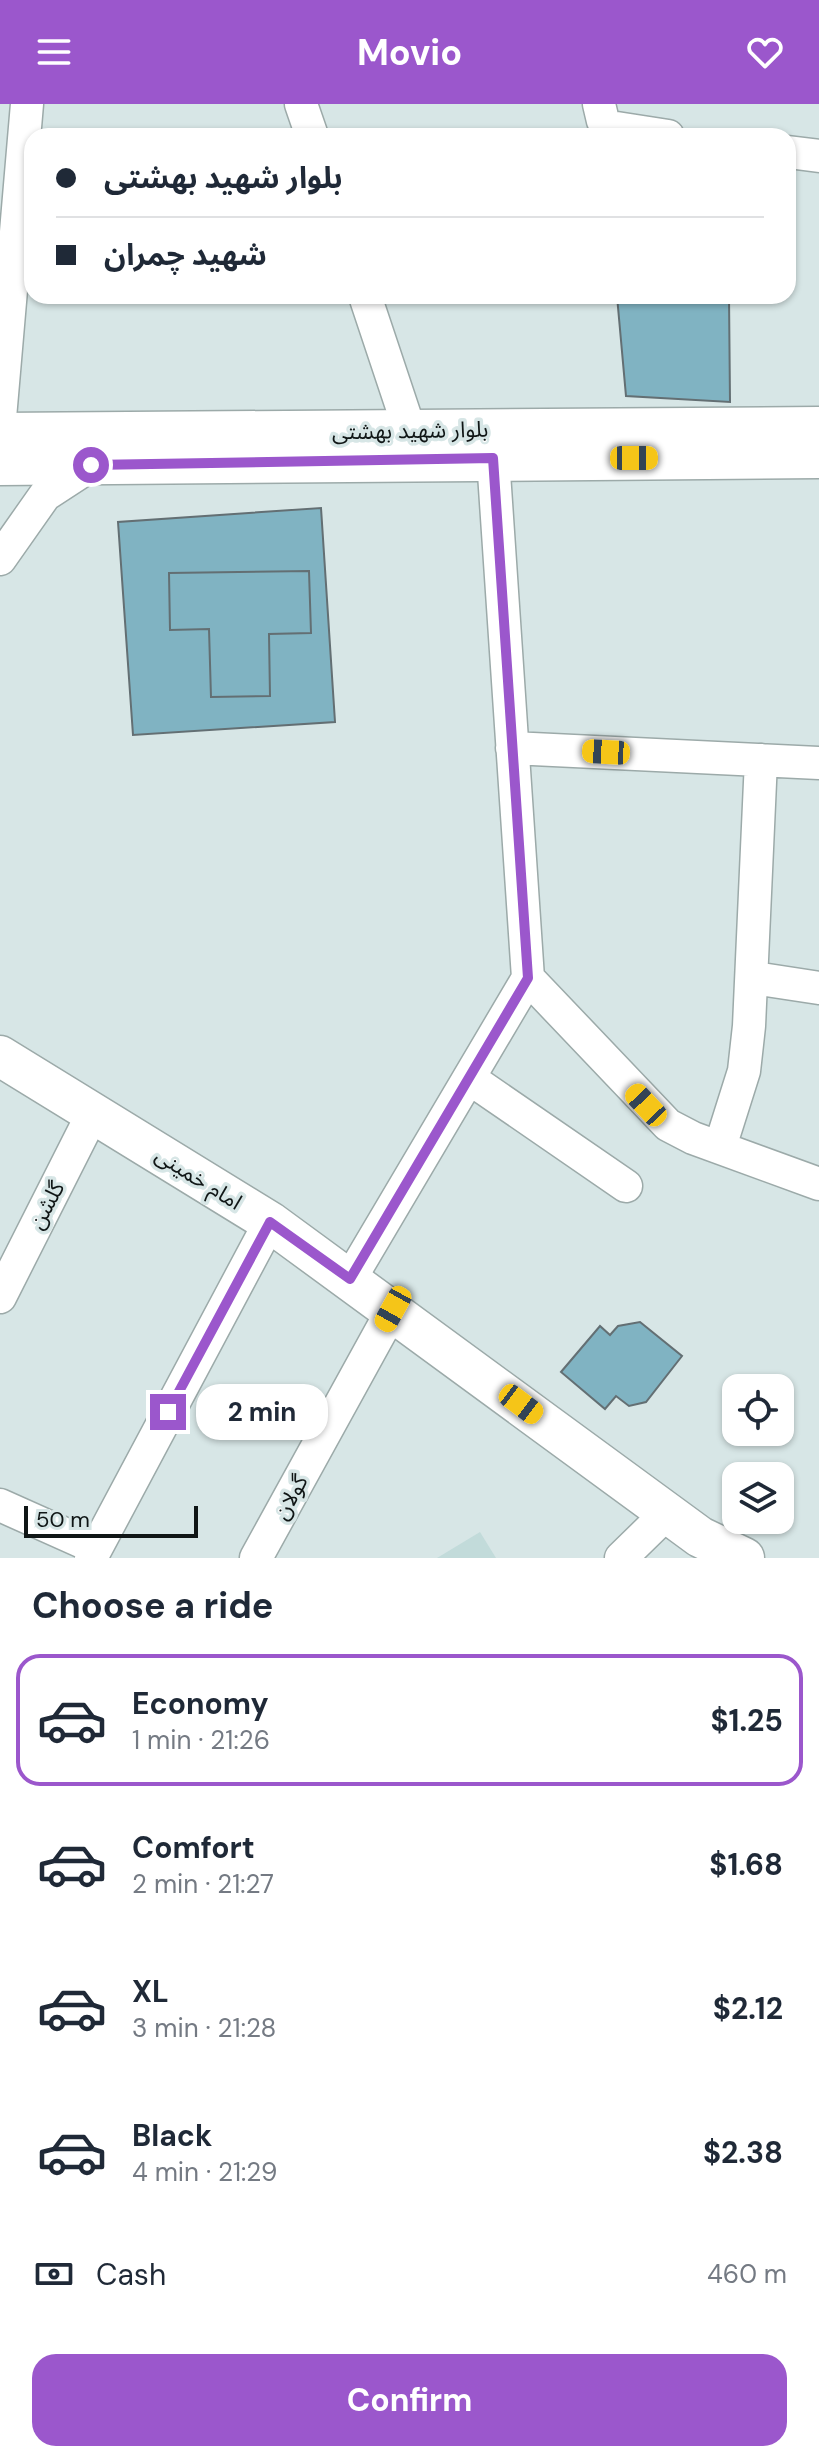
<!DOCTYPE html>
<meta charset="utf-8">
<style>
body{margin:0;font-family:"DM Sans","Noto Sans Arabic",sans-serif;background:#f6f6f7;color:#1f2937;height:100vh;display:flex;flex-direction:column;font-size:30px;white-space:nowrap}
*{box-sizing:border-box;margin:0}
p{font-size:26px;color:#747a83}
.icon{flex:none;width:44px;height:44px;fill:none;stroke:currentColor;stroke-width:2;stroke-linecap:round;stroke-linejoin:round}
.map{position:relative;height:1454px;overflow:hidden}
.drawer{display:flex;flex-direction:column;background:#fff;flex:1}
.drawer>*{flex:none}
.banner{position:absolute;left:24px;top:24px;width:772px;height:176px;border-radius:24px;box-shadow:0 2px 6px #0004;display:grid;align-content:center;height:176px;padding:0 32px;background:#fff}
.tools{position:absolute;left:722px;top:1270px;display:grid;gap:16px}
.tools a{display:grid;place-items:center;width:72px;height:72px;border-radius:16px;background:#fff;box-shadow:0 2px 6px #0004;font-size:40px}
.scale{position:absolute;left:24px;bottom:20px;width:174px;box-sizing:border-box;padding-left:8px;border:4px solid #101616;border-top:0;font-size:22px;line-height:28px;white-space:nowrap;color:#101616;-webkit-text-stroke:6px #d7e6e6;paint-order:stroke}
.end{position:absolute;width:36px;height:36px;margin:-18px;border:10px solid #9b57cc;background:#fff;box-shadow:0 0 0 4px #fff}
.from{border-radius:50%}
.bubble{position:absolute;height:56px;border-radius:24px;background:#fff;box-shadow:0 2px 6px #0004;font-size:26px;font-weight:700;line-height:56px;text-align:center}
.car{position:absolute;width:24px;height:48px;margin:-24px -12px;border-radius:10px;box-shadow:0 0 6px 2px #0007;background:linear-gradient(#f5c518 24%,#345 0 40%,#f5c518 0 76%,#345 0 86%,#f5c518 0)}
.banner b{display:flex;align-items:center;gap:28px;height:76px;font-size:30px}
.banner b+b{border-top:2px solid #e0e1e3}
.banner i{width:20px;height:20px;background:#1f2937}
ul{padding:0;list-style:none}
li{display:flex;align-items:center;gap:24px;height:132px;margin:0 16px 12px;padding:0 16px;border:4px solid transparent;border-radius:24px}
li div{flex:1}
li b{display:block;font-size:30px}
li em{font-style:normal;font-weight:700}
li.selected{border-color:#9b57cc}
li>.icon{width:72px;height:72px;stroke-width:1.5}
h2{padding:0 32px;font-size:36px;line-height:96px}
.pay{display:flex;align-items:center;gap:20px;height:88px;padding:0 32px;font-size:30px}
.pay p{margin-inline-start:auto}
.button{display:flex;gap:16px;margin-top:auto;padding:16px 32px}
.button a{flex:1;height:92px;border-radius:24px;background:#9b57cc;color:#fff;font-size:32px;font-weight:700;line-height:92px;text-align:center}
header{display:flex;justify-content:space-between;align-items:center;height:104px;padding:0 32px;background:#9b57cc;color:#fff;font-size:36px;font-weight:700}
.map>svg:first-child{display:block}
</style>
<header><svg class="icon" aria-label="menu" viewBox="0 0 24 24"><path d="M4 6h16M4 12h16M4 18h16"/></svg>Movio<svg class="icon" aria-label="heart" viewBox="0 0 24 24"><path d="M12 20l-8-8c-3-5 5-10 8-4 3-6 11-1 8 4z"/></svg></header>
<div class="map">
<svg width="819" height="1454" viewBox="0 0 819 1454">
<rect width="100%" height="100%" fill="#d7e6e6"/>
<path fill="#c2dbda" d="M 480,1428 L 496,1454 L 437,1454 Z"/>
<path fill="#80b3c2" stroke="#636f73" stroke-width="2" d="M 617,192 L 729,192 L 730,298 L 626,292 Z
M 321,404 L 335,618 L 133,631 L 118,418 Z
M 309,467 L 311,529 L 269,530 L 270,592 L 211,593 L 209,525 L 170,526 L 169,469 Z
M 640,1218 L 682,1252 L 646,1298 L 629,1302 L 616,1292 L 605,1305 L 561,1268 L 600,1222 L 610,1231 L 618,1222 Z"/>
<g fill="none" stroke-linecap="round" stroke-linejoin="round">
<g stroke="#9caaa9" stroke-width="35">
<path id="minor" d="M 301,0 L 312,32
M 599,0 L 603,17 L 610,23 L 668,32
M 788,48 L 819,52
M 365,192 L 410,327
M 0,314 L 27,0
M 0,455 L 45,391 L 91,361
M 512,644 L 819,659
M 528,874 L 668,1021 L 693,1034 L 819,1080
M 754,874 L 819,884
M 469,974 L 626,1082
M 720,1043 L 744,967 L 749,922 L 761,656
M 350,1175 L 528,874 L 493,354
M 0,1193 L 93,1009
M 0,1401 L 96,1444
M 91,1454 L 270,1118
M 256,1454 L 393,1205
M 621,1454 L 667,1409"/>
</g>
<g stroke="#9caaa9" stroke-width="43">
<path id="major" d="M 0,329 L 819,323
M 0,361 L 819,354
M 0,952 L 270,1118 L 700,1433 L 744,1454"/>
</g>
<use href="#minor" stroke="#fff" stroke-width="32"/>
<use href="#major" stroke="#fff" stroke-width="40"/>
</g>
<g fill="none" stroke-linecap="round" stroke-linejoin="round">
<path stroke="#9b57cc" stroke-width="10" d="M 91,361 L 493,354 L 528,874 L 350,1175 L 270,1118 L 168,1308"/>
</g>
<g text-anchor="middle" stroke-width="7" stroke-linejoin="round" paint-order="stroke">
<g font-size="22" fill="#101616" stroke="#d7e6e6">
<text transform="translate(410 326) rotate(-1)" y="8">بلوار شهید بهشتی</text>
<text transform="translate(199 1074) rotate(32)" y="8">امام خمینی</text>
<text transform="translate(46 1101) rotate(-62)" y="8">گلشن</text>
<text transform="translate(290 1393) rotate(-61)" y="8">گولان</text>
</g>
</g>
</svg>
<div class="tools">
<a><svg class="icon" aria-label="locate" viewBox="0 0 24 24"><circle cx="12" cy="12" r="6"/><path d="M12 2v4M12 18v4M2 12h4M18 12h4"/></svg></a>
<a><svg class="icon" aria-label="layers" viewBox="0 0 24 24"><path d="M12 4l9 5-9 5-9-5zM3 14l9 5 9-5"/></svg></a>
</div>
<div class="scale">50 m</div>
<i class="end from" style="left:91px;top:361px"></i>
<i class="end" style="left:168px;top:1308px"></i>
<div class="bubble" style="left:196px;top:1280px;width:132px">2 min</div>
<i class="car" style="left:634px;top:354px;rotate:90deg"></i>
<i class="car" style="left:606px;top:648px;rotate:273deg"></i>
<i class="car" style="left:646px;top:1001px;rotate:317deg"></i>
<i class="car" style="left:393px;top:1205px;rotate:209deg"></i>
<i class="car" style="left:521px;top:1300px;rotate:127deg"></i>
<div class="banner">
<b><i class="from"></i>بلوار شهید بهشتی</b>
<b><i></i>شهید چمران</b>
</div>
</div>
<section class="drawer">
<h2>Choose a ride</h2>
<ul>
<li class="selected"><svg class="icon" aria-label="car" viewBox="0 0 24 24"><path d="M5 17H2v-5l4-1 3-4h7l3 4 3 1v5h-3M9 17h6M6 11h13"/><circle cx="7" cy="17" r="2"/><circle cx="17" cy="17" r="2"/></svg><div><b>Economy</b><p>1 min · 21:26</p></div><em>$1.25</em></li>
<li><svg class="icon" aria-label="car" viewBox="0 0 24 24"><path d="M5 17H2v-5l4-1 3-4h7l3 4 3 1v5h-3M9 17h6M6 11h13"/><circle cx="7" cy="17" r="2"/><circle cx="17" cy="17" r="2"/></svg><div><b>Comfort</b><p>2 min · 21:27</p></div><em>$1.68</em></li>
<li><svg class="icon" aria-label="car" viewBox="0 0 24 24"><path d="M5 17H2v-5l4-1 3-4h7l3 4 3 1v5h-3M9 17h6M6 11h13"/><circle cx="7" cy="17" r="2"/><circle cx="17" cy="17" r="2"/></svg><div><b>XL</b><p>3 min · 21:28</p></div><em>$2.12</em></li>
<li><svg class="icon" aria-label="car" viewBox="0 0 24 24"><path d="M5 17H2v-5l4-1 3-4h7l3 4 3 1v5h-3M9 17h6M6 11h13"/><circle cx="7" cy="17" r="2"/><circle cx="17" cy="17" r="2"/></svg><div><b>Black</b><p>4 min · 21:29</p></div><em>$2.38</em></li>
</ul>
<div class="pay"><svg class="icon" aria-label="cash" viewBox="0 0 24 24"><path d="M3 7h18v10H3z"/><circle cx="12" cy="12" r="2"/></svg>Cash<p>460 m</p></div>
<div class="button"><a>Confirm</a></div>
</section>
